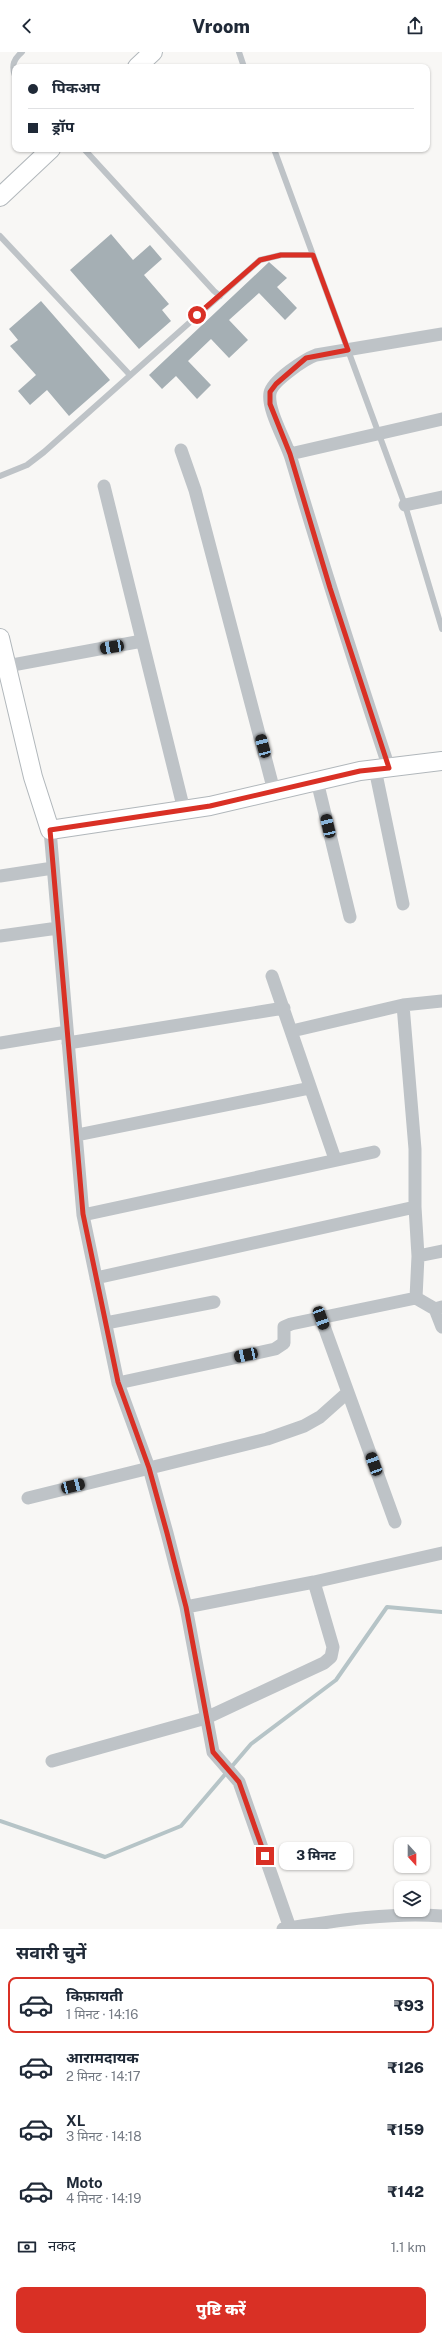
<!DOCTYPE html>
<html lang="hi">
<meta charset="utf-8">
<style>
body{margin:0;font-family:"Public Sans","Noto Sans Devanagari",sans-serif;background:#f2f2f3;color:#1f2937;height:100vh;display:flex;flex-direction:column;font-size:15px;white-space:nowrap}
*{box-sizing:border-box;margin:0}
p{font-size:13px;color:#747a83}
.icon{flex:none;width:22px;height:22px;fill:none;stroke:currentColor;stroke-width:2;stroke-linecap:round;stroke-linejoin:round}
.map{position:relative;height:1877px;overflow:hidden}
.drawer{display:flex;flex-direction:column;background:#fff;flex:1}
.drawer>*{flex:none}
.guide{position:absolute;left:12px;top:12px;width:418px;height:88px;border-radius:8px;box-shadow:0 1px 3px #0004;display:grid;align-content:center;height:88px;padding:0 16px;background:#fff}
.needle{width:26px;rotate:159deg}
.tools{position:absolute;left:394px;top:1785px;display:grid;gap:8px}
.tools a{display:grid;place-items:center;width:36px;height:36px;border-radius:8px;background:#fff;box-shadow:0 1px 3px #0004;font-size:20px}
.end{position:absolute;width:18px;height:18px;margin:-9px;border:5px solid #d93025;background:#fff;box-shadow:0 0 0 2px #fff}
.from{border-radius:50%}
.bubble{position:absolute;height:28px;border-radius:8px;background:#fff;box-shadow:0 1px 3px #0004;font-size:13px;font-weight:800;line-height:28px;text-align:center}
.car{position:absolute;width:12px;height:24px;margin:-12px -6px;border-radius:5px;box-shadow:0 0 3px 1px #0007;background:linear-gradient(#222 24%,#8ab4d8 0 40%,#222 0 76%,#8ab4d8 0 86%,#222 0)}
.guide b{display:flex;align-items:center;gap:14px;height:38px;font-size:15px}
.guide b+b{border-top:1px solid #e0e1e3}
.guide i{width:10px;height:10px;background:#1f2937}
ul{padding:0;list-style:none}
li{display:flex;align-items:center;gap:12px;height:56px;margin:0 8px 6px;padding:0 8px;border:2px solid transparent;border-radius:8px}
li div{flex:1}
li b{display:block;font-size:15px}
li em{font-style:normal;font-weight:800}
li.on{border-color:#d93025}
li>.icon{width:36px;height:36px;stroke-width:1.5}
h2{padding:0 16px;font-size:18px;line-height:48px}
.pay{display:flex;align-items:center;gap:10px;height:44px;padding:0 16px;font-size:15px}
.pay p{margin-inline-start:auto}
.action{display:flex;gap:8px;margin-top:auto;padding:8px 16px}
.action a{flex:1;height:46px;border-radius:8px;background:#d93025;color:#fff;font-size:16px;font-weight:800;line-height:46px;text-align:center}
header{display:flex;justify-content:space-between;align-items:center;height:52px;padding:0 16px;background:#fff;font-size:18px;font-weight:800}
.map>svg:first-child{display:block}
</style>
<header><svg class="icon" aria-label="back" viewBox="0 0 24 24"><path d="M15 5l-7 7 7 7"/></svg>Vroom<svg class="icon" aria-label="share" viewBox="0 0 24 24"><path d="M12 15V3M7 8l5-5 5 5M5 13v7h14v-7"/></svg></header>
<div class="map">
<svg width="442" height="1877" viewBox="0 0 442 1877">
<rect width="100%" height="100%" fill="#f8f7f5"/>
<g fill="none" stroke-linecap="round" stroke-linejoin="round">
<path stroke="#b6c4c7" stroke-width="4" d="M 0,1769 L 105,1805 L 181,1774 L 251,1692 L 336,1628 L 387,1555 L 442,1560"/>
</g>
<path fill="#a5afb4" d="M 111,182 L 133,208 L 150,193 L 162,207 L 144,223 L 169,252 L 162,258 L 171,269 L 139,297 L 70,218 Z
M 269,210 L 287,226 L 277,235 L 297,256 L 285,268 L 259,241 L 229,268 L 248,288 L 229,306 L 211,287 L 188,309 L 211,333 L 197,347 L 176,324 L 162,337 L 149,323 Z
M 41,249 L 110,328 L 69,364 L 47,338 L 30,353 L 18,339 L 36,323 L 10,294 L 18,288 L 9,277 Z"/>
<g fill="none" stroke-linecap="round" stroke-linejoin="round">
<g stroke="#b1b7bb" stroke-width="20">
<path id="secondary" d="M 137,15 L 153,0
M 0,145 L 51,97
M 0,586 L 33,725 L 50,778 L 210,754 L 360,719 L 442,709"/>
</g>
<path stroke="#bec3c7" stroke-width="6" d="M 239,0 L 244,15
M 15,24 C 11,13 14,7 22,0
M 84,97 L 214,239 L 220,244
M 274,97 L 405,453 L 442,577
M 0,184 L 130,323
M 0,424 L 27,413 L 44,400 L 260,208 L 281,203 L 313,203"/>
<path stroke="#bec3c7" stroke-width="13" d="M 181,398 L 195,438 L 274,739
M 290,402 L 442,367
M 104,434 L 184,758
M 405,453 L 442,445
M 7,614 L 142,589
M 389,716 C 355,613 322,510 291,406 C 286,389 267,358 270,341 C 272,329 305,307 316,303 L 442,282
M 375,717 L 403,852
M 317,729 L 350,865
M 50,778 L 83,1163 L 118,1331 L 149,1416 L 167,1481 L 186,1555 L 213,1700 L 239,1730 L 290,1876
M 0,824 L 53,816
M 0,884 L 58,876
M 272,924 L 335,1107
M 403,953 L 415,1097 L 415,1155 L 418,1204 L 416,1246
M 292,979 L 403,953 L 442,949
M 0,991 L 67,980
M 68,991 L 284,956
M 77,1083 L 310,1036
M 83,1163 L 374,1100
M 418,1204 L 442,1199
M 96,1226 L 415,1155
M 435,1257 L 442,1275
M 321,1266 L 395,1470
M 106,1271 L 214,1250
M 118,1331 L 275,1297 L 284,1291 L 284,1275 L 291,1272 L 416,1246 L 435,1257 L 442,1255
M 28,1446 L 267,1387 L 304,1374 L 320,1365 L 347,1341
M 186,1555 L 314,1530 L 442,1501
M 52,1709 L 206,1666 L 324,1611 L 331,1605 L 333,1595 L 314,1530
M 283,1877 C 335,1869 389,1860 442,1864"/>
<use href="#secondary" stroke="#fff" stroke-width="18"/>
</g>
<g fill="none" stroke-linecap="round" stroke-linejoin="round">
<path stroke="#d93025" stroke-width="5" d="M 197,263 L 260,208 L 281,203 L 313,203 L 348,298 L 306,306 L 276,332 L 270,340 L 270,352 L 290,402 L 330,536 L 389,716 L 360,719 L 210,754 L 50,778 L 83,1162 L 118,1330 L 149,1416 L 167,1481 L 186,1555 L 213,1700 L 239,1730 L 265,1804"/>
</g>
</svg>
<div class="tools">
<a><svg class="needle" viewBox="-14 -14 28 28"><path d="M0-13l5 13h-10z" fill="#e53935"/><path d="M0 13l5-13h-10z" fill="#747a83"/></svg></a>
<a><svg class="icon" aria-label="layers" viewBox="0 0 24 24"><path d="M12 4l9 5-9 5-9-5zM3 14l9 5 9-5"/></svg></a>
</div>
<i class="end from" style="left:197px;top:263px"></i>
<i class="end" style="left:265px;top:1804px"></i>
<div class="bubble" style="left:279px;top:1790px;width:74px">3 मिनट</div>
<i class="car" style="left:112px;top:595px;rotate:260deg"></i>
<i class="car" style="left:263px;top:694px;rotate:345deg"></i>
<i class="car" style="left:328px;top:774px;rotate:347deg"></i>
<i class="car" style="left:321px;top:1266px;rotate:160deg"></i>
<i class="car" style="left:246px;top:1303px;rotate:258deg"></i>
<i class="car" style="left:374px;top:1412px;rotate:340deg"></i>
<i class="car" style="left:73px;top:1434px;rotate:76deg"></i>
<div class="guide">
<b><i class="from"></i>पिकअप</b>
<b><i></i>ड्रॉप</b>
</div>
</div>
<section class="drawer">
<h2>सवारी चुनें</h2>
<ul>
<li class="on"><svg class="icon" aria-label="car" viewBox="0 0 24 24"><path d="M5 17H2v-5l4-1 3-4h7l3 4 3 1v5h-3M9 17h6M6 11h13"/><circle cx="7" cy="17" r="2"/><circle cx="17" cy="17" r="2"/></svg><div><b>किफ़ायती</b><p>1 मिनट · 14:16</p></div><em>₹93</em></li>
<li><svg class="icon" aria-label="car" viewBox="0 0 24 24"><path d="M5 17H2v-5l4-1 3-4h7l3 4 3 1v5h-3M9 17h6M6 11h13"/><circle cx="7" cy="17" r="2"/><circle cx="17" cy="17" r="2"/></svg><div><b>आरामदायक</b><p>2 मिनट · 14:17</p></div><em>₹126</em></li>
<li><svg class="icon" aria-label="car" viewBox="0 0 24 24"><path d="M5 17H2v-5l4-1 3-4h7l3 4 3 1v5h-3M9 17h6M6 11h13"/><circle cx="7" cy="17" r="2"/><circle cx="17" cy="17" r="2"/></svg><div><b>XL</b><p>3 मिनट · 14:18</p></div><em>₹159</em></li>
<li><svg class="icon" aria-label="car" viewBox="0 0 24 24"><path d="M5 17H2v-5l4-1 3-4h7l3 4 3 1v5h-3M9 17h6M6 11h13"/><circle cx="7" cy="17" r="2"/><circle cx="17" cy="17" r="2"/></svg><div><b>Moto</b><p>4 मिनट · 14:19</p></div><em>₹142</em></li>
</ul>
<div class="pay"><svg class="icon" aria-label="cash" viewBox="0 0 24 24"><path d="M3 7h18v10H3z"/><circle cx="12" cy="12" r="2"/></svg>नकद<p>1.1 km</p></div>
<div class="action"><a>पुष्टि करें</a></div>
</section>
